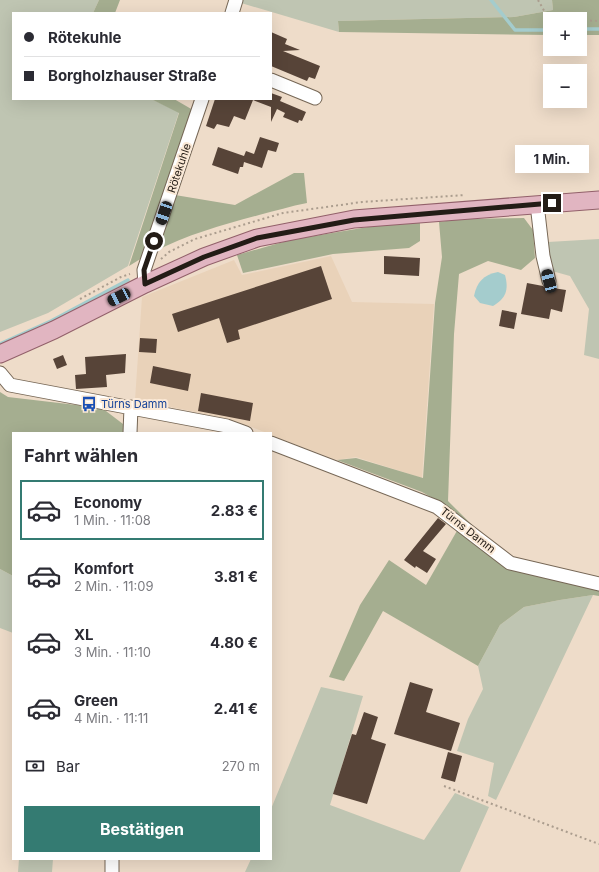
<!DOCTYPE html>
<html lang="de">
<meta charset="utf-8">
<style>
body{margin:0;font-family:Inter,sans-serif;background:#f7f7f7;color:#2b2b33;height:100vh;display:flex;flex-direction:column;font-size:15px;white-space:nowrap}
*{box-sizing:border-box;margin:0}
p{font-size:13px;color:#7c7c81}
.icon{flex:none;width:22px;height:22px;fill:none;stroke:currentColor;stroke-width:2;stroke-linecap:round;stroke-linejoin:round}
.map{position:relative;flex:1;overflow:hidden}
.side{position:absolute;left:12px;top:432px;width:260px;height:428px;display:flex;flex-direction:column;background:#fff;border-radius:0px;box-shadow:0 4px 16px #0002}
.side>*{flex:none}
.guide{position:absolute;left:12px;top:12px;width:260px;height:88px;border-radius:0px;box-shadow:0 4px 16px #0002;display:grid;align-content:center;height:88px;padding:0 12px;background:#fff}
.fabs{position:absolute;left:543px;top:12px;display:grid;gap:8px}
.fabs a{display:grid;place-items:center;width:44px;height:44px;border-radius:0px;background:#fff;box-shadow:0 4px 16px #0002;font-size:20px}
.end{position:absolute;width:18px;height:18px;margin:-9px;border:5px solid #231c16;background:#fff;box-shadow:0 0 0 2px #fff}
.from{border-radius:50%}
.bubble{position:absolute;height:28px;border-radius:0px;background:#fff;box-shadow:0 4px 16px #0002;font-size:13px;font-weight:700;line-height:28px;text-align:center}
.car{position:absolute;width:12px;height:24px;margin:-12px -6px;border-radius:5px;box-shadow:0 0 3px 1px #0007;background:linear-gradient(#222 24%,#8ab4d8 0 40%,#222 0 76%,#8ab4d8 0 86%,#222 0)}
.guide b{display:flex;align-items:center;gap:14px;height:38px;font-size:15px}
.guide b+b{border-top:1px solid #e1e1e2}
.guide i{width:10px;height:10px;background:#2b2b33}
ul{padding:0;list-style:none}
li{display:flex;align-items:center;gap:12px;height:60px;margin:0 8px 6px;padding:0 4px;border:2px solid transparent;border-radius:0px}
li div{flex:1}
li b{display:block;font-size:15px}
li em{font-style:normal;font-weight:700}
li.current{border-color:#347b72}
li>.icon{width:36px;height:36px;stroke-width:1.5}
h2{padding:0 12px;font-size:18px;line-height:48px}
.pay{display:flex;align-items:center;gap:10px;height:44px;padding:0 12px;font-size:15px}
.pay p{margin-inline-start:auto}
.action{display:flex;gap:8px;margin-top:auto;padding:8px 12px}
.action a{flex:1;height:46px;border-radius:0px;background:#347b72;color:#fff;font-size:16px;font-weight:700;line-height:46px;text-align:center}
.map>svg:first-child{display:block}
</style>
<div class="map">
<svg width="599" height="872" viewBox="0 0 599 872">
<rect width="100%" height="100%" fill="#eedcc9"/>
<path fill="#e9d2b9" d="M 331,256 L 352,302 L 434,304 L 422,478 L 356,457 L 337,460 L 271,435 L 271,433 L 267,433 L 230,419 L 135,400 L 142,297 L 234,260 L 242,275 Z"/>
<path fill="#bfc5b2" d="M 0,0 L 99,0 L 93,13 L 13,13 L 13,99 L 151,99 L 179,112 L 128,266 L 48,313 L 0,332 Z
M 242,0 L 552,0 L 553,10 L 514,17 L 338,21 L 339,32 L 241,3 Z
M 599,239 L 599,359 L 584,355 L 589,309 L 570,276 L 552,271 L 548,242 Z
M 0,569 L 13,576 L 13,633 L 0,628 Z
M 593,595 L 496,800 L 488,796 L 494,763 L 457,751 L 468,719 L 483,689 L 478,666 L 500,625 L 524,607 L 560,600 Z
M 321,687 L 363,696 L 330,805 L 424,840 L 455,793 L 489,807 L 460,872 L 245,872 L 251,859 L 271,859 L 271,809 Z
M 19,859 L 53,859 L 52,872 L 18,872 Z"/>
<path fill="#a5ae90" d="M 99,0 L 120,0 L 115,13 L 93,13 Z
M 552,0 L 599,0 L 599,35 L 580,35 L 580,19 L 550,19 L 550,35 L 339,32 L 338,21 L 514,17 L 553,10 Z
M 151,99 L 174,99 L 193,110 L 142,258 L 129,266 L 179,113 Z
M 294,173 L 304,173 L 307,203 C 291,206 275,211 259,215 C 223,225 188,234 154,252 L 175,195 L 235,205 Z
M 524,218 L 533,230 L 535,258 L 521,270 L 488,261 L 459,274 L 454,334 L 448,501 L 478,531 L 512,559 L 599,581 L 599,596 L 593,595 L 560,600 L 524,607 L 500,625 L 478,666 L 383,611 L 344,681 L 329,677 L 360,605 L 389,560 L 426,585 L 462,522 L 438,501 L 422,492 L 337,460 L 356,458 L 423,478 L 435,303 L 442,257 L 439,222 L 461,219 Z
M 410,220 L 420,223 L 420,241 L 409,248 L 333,254 L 243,273 L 237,255 L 290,240 Z
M 0,392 L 8,397 L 102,408 L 123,424 L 123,433 L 13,433 L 13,576 L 0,569 Z"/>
<path fill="#a4cccd" d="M 498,272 L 505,275 C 509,290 506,298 493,306 L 480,303 L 474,296 C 477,282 483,275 498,272 Z"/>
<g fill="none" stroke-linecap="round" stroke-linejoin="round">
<path stroke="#a4cccd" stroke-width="3.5" d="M 491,0 L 515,30 L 550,30
M 580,29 L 599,29
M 0,344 L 51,321 L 128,280"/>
</g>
<path fill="#574438" d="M 271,32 L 287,39 L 285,44 L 300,50 L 283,51 L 320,66 L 315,79 L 309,77 L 307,81 L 271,66 Z
M 271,93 L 282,97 L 280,101 L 306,112 L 302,121 L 299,120 L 298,123 L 283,117 L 285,113 L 277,109 L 271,122 L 271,107 L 253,100 L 245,120 L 234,116 L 229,127 L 217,124 L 214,129 L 206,126 L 215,99 L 271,99 Z
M 260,137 L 279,143 L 276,152 L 268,150 L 262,168 L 244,162 L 243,167 L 240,167 L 238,174 L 212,165 L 218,147 L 244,156 L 246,151 L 254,154 Z
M 384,256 L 420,258 L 419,276 L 384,274 Z
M 321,266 L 332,299 L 238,330 L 240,339 L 227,343 L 219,318 L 178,332 L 172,314 Z
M 527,283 L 543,286 L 547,289 L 553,288 L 566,290 L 562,312 L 551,309 L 549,319 L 521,314 Z
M 502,310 L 517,313 L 514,329 L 499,326 Z
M 140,338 L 157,339 L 156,353 L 139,352 Z
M 126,354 L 125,373 L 106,375 L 107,387 L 76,389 L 75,375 L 86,374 L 85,357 Z
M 63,355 L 67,365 L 57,369 L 53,359 Z
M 153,366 L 191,374 L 188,391 L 150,383 Z
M 201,393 L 253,403 L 250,421 L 198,411 Z
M 438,518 L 446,524 L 423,551 L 436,559 L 427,573 L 416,566 L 415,568 L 404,560 Z
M 410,682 L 433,689 L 426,712 L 460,723 L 451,751 L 394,734 Z
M 364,712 L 378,717 L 371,739 L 386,744 L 367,804 L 333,794 L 352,734 L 356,735 Z
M 448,752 L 462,756 L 455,782 L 441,778 Z"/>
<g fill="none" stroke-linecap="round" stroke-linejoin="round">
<g stroke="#766756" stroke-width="15">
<path id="minor" d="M 232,13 L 236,0
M 271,80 L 315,98
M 537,204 L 543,256 L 549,281
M 145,284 L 144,270 L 202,99
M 0,373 L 10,385 L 227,426 L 246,433
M 130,433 L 131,407
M 271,443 L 437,507 L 510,563 L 599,584
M 112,872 L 112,859"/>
</g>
<g stroke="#92606a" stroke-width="19">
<path id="major" d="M 0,354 L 54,330 L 145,284 L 204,257 L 257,238 L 354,219 L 599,200"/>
</g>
<path stroke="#ab9d8e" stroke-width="2" stroke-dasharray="2 3" stroke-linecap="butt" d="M 538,0 L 546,14 L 558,19
M 580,20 L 599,21
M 161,259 L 169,252 L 195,239 L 283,213 L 362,202 L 465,195
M 80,299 L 121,277 L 130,274
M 444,786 L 599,844"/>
<use href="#minor" stroke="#fff" stroke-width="13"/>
<use href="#major" stroke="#e1b5c1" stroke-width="17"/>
</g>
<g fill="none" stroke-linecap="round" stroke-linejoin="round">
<path stroke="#231c16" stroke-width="5" d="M 154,241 L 144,270 L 145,284 L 204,257 L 257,238 L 354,220 L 552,203"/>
</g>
<defs>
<g id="bus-bare" transform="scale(1.2)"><path d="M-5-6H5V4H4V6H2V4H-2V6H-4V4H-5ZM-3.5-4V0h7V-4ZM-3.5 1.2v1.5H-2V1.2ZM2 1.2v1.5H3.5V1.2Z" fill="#1a4fb4" stroke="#fbe9d6" stroke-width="2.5" paint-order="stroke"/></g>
</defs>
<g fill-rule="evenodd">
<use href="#bus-bare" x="89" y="404"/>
</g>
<g text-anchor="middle" stroke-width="4" stroke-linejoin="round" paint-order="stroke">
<g font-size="11" fill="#231c16" stroke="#fbe9d6">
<text transform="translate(179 168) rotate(-71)" y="4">Rötekuhle</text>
<text transform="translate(468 530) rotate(38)" y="4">Türns Damm</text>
</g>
<g font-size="11" fill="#164399" stroke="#fbe9d6" text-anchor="start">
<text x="101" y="408">Türns Damm</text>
</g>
</g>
</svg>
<div class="fabs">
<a>+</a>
<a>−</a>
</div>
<i class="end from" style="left:154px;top:241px"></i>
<i class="end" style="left:552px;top:203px"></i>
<div class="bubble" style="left:515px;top:145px;width:74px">1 Min.</div>
<i class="car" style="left:164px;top:213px;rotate:199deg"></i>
<i class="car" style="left:549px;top:281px;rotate:345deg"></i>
<i class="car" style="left:119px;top:297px;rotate:243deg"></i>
<div class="guide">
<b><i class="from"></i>Rötekuhle</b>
<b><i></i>Borgholzhauser Straße</b>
</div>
<section class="side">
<h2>Fahrt wählen</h2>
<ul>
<li class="current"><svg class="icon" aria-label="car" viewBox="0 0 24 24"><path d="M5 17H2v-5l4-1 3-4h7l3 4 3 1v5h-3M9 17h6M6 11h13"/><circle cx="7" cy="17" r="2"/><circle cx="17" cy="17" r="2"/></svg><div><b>Economy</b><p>1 Min. · 11:08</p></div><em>2.83 €</em></li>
<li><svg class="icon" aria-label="car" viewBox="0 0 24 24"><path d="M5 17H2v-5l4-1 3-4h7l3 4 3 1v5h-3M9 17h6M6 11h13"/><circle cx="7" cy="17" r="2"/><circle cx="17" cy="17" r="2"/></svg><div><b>Komfort</b><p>2 Min. · 11:09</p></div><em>3.81 €</em></li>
<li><svg class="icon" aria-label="car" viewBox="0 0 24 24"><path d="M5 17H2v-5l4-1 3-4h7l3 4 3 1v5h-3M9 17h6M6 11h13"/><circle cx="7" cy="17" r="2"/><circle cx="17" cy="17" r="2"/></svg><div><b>XL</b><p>3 Min. · 11:10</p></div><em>4.80 €</em></li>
<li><svg class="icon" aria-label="car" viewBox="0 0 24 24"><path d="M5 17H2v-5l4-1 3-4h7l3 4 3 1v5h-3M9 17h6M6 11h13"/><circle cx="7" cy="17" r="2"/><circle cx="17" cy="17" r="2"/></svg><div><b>Green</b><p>4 Min. · 11:11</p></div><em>2.41 €</em></li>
</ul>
<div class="pay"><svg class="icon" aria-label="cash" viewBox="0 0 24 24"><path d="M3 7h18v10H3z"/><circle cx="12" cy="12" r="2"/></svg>Bar<p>270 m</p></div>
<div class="action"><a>Bestätigen</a></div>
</section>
</div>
